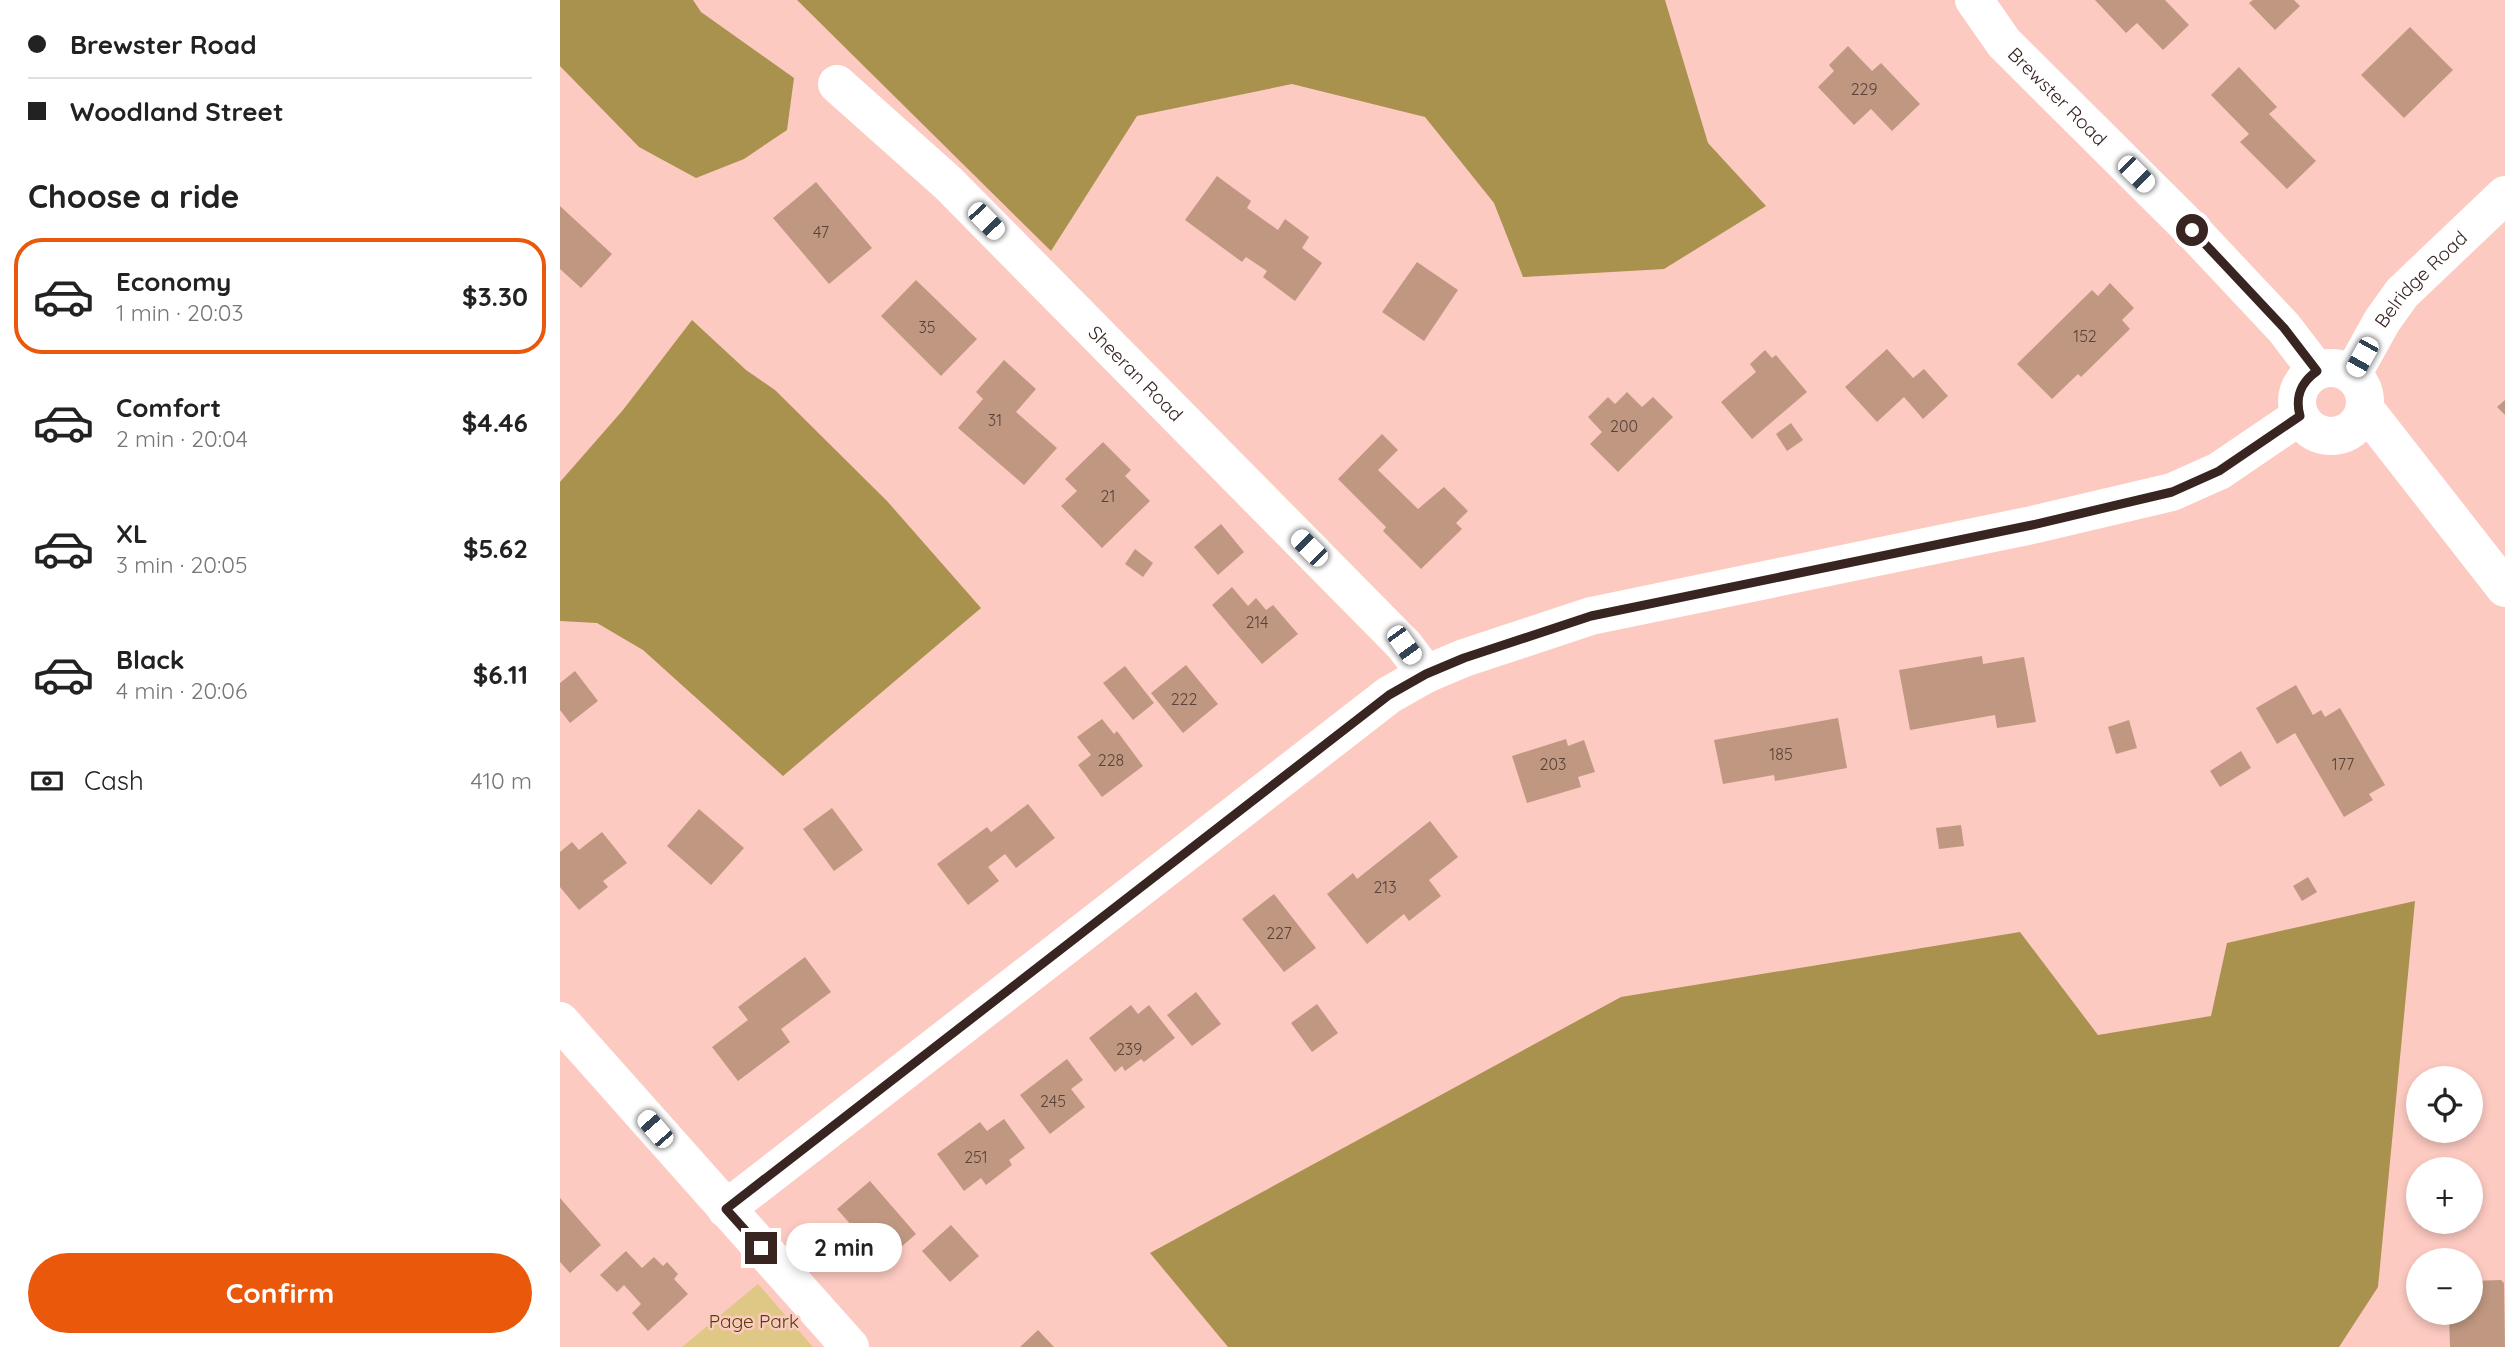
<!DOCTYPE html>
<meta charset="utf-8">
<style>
body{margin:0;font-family:Quicksand,sans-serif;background:#f2f2f2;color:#222;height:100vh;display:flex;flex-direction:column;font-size:26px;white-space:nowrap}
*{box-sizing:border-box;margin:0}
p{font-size:23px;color:#767676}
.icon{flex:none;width:38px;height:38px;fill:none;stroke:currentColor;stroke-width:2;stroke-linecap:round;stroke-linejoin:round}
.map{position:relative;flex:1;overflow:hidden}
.side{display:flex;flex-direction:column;background:#fff;width:560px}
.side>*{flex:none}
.banner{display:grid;align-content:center;height:154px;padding:0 28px;background:#fff}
.controls{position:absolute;left:1846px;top:1066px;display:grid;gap:14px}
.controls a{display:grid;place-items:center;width:77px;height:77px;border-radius:50%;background:#fff;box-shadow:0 4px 10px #0003;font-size:35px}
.end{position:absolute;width:32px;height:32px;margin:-16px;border:9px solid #382522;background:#fff;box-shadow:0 0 0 4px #fff}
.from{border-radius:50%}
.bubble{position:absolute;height:49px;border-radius:24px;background:#fff;box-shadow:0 4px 10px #0003;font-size:23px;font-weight:700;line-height:49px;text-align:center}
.car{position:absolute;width:21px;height:42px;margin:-21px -10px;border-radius:9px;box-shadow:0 0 5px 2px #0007;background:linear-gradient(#fff 24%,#345 0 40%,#fff 0 76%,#345 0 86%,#fff 0)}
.banner b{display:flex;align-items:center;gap:24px;height:66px;font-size:26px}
.banner b+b{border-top:2px solid #e0e0e0}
.banner i{width:18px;height:18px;background:#222}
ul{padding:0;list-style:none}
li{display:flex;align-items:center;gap:21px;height:116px;margin:0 14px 10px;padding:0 14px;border:4px solid transparent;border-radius:28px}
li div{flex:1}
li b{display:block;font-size:26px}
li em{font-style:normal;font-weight:700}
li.current{border-color:#ea580c}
li>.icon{width:63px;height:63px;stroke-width:1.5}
h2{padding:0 28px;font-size:32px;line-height:84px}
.pay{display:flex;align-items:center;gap:18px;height:77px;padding:0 28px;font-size:26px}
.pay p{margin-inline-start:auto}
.button{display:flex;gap:14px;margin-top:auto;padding:14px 28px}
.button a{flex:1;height:80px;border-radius:42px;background:#ea580c;color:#fff;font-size:28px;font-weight:700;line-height:80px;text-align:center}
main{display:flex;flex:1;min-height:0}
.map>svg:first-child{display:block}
</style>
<main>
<section class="side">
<div class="banner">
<b><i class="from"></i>Brewster Road</b>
<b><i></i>Woodland Street</b>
</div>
<h2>Choose a ride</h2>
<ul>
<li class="current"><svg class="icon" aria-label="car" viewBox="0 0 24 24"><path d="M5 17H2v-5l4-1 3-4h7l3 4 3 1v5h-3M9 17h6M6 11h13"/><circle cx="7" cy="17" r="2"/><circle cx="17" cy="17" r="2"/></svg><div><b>Economy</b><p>1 min · 20:03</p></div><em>$3.30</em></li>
<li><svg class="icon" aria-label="car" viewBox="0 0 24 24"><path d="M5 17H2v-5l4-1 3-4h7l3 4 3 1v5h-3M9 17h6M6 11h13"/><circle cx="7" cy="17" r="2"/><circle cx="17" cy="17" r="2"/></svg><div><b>Comfort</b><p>2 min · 20:04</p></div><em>$4.46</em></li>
<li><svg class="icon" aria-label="car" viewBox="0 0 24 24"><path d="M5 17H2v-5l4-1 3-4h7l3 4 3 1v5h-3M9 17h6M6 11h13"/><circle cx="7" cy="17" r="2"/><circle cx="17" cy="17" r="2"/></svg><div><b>XL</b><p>3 min · 20:05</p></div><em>$5.62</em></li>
<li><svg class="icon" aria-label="car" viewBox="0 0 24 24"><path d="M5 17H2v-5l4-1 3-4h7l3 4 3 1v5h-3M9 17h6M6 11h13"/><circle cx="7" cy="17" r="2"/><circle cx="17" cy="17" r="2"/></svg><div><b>Black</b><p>4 min · 20:06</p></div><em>$6.11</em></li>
</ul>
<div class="pay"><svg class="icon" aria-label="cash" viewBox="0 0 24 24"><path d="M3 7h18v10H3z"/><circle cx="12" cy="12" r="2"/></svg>Cash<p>410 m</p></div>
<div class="button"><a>Confirm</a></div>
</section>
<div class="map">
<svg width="1945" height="1347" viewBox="0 0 1945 1347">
<rect width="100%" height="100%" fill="#fccac1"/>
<path fill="#dfc785" d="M 198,1284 L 253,1347 L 122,1347 Z"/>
<path fill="#a9914e" d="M 0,0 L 133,0 L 141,12 L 234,78 L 227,130 L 184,159 L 136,178 L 79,147 L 0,66 Z
M 237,0 L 1105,0 L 1148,143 L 1206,206 L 1104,269 L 963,277 L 934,203 L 865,117 L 732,84 L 577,116 L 491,251 Z
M 132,320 L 186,370 L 215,390 L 327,501 L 421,608 L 223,776 L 83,650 L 37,623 L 0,621 L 0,482 L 63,410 Z
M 1855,901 L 1818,1287 L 1779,1347 L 668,1347 L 590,1253 L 1061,997 L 1460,932 L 1538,1035 L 1651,1016 L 1667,943 Z"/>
<path fill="#c09881" d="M 1535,0 L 1605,0 L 1629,25 L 1603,50 L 1577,23 L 1566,33 Z
M 1693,0 L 1734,0 L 1740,6 L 1715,30 L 1689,3 Z
M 1850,27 L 1893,70 L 1844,118 L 1801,75 Z
M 1288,46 L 1312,71 L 1321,63 L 1360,104 L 1332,131 L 1311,109 L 1294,125 L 1258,87 L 1274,71 L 1269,65 Z
M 1679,67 L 1717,107 L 1709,114 L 1756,161 L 1727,189 L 1680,142 L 1689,134 L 1651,95 Z
M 657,176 L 691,201 L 687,208 L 718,230 L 725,219 L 749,237 L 742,248 L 762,263 L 735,301 L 703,277 L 707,271 L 686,257 L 682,262 L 625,220 Z
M 256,182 L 312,248 L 269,284 L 213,218 Z
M 0,206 L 52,254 L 21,288 L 0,269 Z
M 857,262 L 898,290 L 864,341 L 822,312 Z
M 356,280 L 417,339 L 381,376 L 321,316 Z
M 1550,283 L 1574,308 L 1562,320 L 1570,329 L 1521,377 L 1518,374 L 1492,399 L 1457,364 L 1532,290 L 1538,296 Z
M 1327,349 L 1353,378 L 1364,369 L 1388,396 L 1363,419 L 1344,397 L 1317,422 L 1285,387 Z
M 1205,350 L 1212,358 L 1216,355 L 1247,392 L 1192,439 L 1161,402 L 1196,372 L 1190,364 Z
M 444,360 L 476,389 L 456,412 L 497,448 L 464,485 L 398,428 L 423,399 L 416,392 Z
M 1067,392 L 1082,407 L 1093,397 L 1113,417 L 1058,472 L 1030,444 L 1042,432 L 1028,417 L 1048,397 L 1055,404 Z
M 1945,400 L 1945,415 L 1937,407 Z
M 1231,423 L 1243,440 L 1227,451 L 1216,434 Z
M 822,434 L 838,450 L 818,470 L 858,509 L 884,487 L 908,511 L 896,523 L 902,529 L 861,569 L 823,531 L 826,527 L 778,479 Z
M 543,442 L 571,470 L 565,476 L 590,501 L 542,548 L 501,506 L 517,491 L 505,479 Z
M 661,524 L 684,552 L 658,575 L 634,547 Z
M 575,549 L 593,563 L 583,577 L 565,564 Z
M 672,587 L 688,606 L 696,598 L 706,610 L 713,605 L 738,634 L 702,664 L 652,605 Z
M 1422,656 L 1423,664 L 1464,657 L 1476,722 L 1437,728 L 1435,715 L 1350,730 L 1339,670 Z
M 626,665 L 658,704 L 623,733 L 591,693 Z
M 565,666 L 594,703 L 573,720 L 543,683 Z
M 15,671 L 38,701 L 10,723 L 0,710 L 0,683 Z
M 1736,685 L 1753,715 L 1761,710 L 1765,717 L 1780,708 L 1825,785 L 1809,794 L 1813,800 L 1784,817 L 1735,733 L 1717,744 L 1696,708 Z
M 1278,718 L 1287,768 L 1215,781 L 1214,775 L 1163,784 L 1154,740 Z
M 542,719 L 554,734 L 557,731 L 583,766 L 542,797 L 518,765 L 531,755 L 517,737 Z
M 1569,720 L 1577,748 L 1556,754 L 1548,727 Z
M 1006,739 L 1008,746 L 1024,740 L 1035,772 L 1018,777 L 1021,787 L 967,803 L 952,756 Z
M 1681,751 L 1691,768 L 1660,787 L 1650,771 Z
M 468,804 L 495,838 L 456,868 L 445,854 L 428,867 L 439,881 L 408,905 L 377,864 L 427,827 L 431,832 Z
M 272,808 L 303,850 L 274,871 L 243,829 Z
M 139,809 L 184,848 L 151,885 L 107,846 Z
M 870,821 L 898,857 L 869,880 L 881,896 L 849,921 L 844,914 L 807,944 L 767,894 L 793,873 L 797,879 Z
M 1401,825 L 1404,846 L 1379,849 L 1376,828 Z
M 42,832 L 67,863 L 43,881 L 48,887 L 19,910 L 0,887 L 0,852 L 12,842 L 19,850 Z
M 1748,877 L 1757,892 L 1742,901 L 1733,886 Z
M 714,894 L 756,948 L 724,972 L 682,919 Z
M 245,957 L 271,992 L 221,1029 L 230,1042 L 178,1081 L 152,1047 L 188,1020 L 178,1007 Z
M 636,992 L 661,1024 L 632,1046 L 607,1015 Z
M 757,1004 L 778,1033 L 752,1052 L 731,1023 Z
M 571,1005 L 578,1014 L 589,1005 L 615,1038 L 584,1062 L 581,1059 L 565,1071 L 562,1066 L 555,1072 L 529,1038 Z
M 507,1059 L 523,1080 L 511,1089 L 525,1107 L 490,1134 L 460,1095 Z
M 444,1119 L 465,1148 L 449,1160 L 452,1165 L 426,1185 L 421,1178 L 404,1191 L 377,1154 L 420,1122 L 427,1131 Z
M 310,1181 L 356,1234 L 324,1262 L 277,1209 Z
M 0,1198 L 41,1245 L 10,1273 L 0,1262 Z
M 391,1225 L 419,1256 L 390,1282 L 362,1251 Z
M 66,1251 L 82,1268 L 94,1257 L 103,1266 L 107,1262 L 118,1274 L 114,1279 L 128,1294 L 88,1331 L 72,1313 L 81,1304 L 64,1285 L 57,1292 L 40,1275 Z
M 1941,1280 L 1944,1283 L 1945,1347 L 1890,1347 L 1889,1312 L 1911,1312 L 1911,1281 Z
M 478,1330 L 494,1347 L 460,1347 Z"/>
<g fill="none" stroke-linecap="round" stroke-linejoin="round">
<g stroke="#fff" stroke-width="38">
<path id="s1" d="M 1414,0 L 1444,43 L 1632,230 L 1724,328 L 1757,371"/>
<path id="s2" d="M 277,84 L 388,183 L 844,645 L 866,674"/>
<circle cx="1771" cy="402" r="34"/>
<path id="s3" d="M 1792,375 L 1822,321 L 1842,293 L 1945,195"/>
<path d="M 1805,409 L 1945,588"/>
<path d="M 0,1021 L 290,1347"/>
<path d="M 166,1209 L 829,695 L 866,674 L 904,658 L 1031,616 L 1472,525 L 1612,492 L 1659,471 L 1740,416"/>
</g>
</g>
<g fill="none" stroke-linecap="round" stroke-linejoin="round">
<path stroke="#382522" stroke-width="9" d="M 201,1248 L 166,1209 L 829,695 L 866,674 L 904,658 L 1031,616 L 1472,525 L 1612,492 L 1659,471 L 1740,416 C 1735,397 1740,383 1757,371 L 1724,328 L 1632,230"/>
</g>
<g text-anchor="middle" stroke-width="5" stroke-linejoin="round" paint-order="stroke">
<g font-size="16" fill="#5a423a">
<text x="1304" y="95">229</text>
<text x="261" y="238">47</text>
<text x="367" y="333">35</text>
<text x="1525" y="342">152</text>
<text x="435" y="426">31</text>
<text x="1064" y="432">200</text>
<text x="548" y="502">21</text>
<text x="697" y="628">214</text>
<text x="624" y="705">222</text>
<text x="1221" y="760">185</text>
<text x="551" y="766">228</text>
<text x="993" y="770">203</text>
<text x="1783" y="770">177</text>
<text x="825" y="893">213</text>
<text x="719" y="939">227</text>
<text x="569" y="1055">239</text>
<text x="493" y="1107">245</text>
<text x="416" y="1163">251</text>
</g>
<g font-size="19" fill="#382522" stroke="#fccac1">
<text dy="7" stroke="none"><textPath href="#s1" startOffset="128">Brewster Road</textPath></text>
<text dy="7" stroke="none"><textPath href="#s3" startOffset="119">Belridge Road</textPath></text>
<text dy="7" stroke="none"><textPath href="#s2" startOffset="416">Sheeran Road</textPath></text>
</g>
<g font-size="19" fill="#503f07" stroke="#fccac1">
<text x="194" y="1328">Page Park</text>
</g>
</g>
</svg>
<div class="controls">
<a><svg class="icon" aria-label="locate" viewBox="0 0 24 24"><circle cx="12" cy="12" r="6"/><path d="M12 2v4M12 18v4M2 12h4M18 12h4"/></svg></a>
<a>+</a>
<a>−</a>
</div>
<i class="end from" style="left:1632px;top:230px"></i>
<i class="end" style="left:201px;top:1248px"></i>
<div class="bubble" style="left:226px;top:1223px;width:116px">2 min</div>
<i class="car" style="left:1576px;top:174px;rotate:135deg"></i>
<i class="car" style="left:426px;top:221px;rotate:136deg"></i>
<i class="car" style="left:1802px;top:357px;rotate:209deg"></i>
<i class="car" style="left:749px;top:548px;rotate:315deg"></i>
<i class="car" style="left:844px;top:645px;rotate:144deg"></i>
<i class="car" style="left:95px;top:1129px;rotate:319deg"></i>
</div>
</main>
